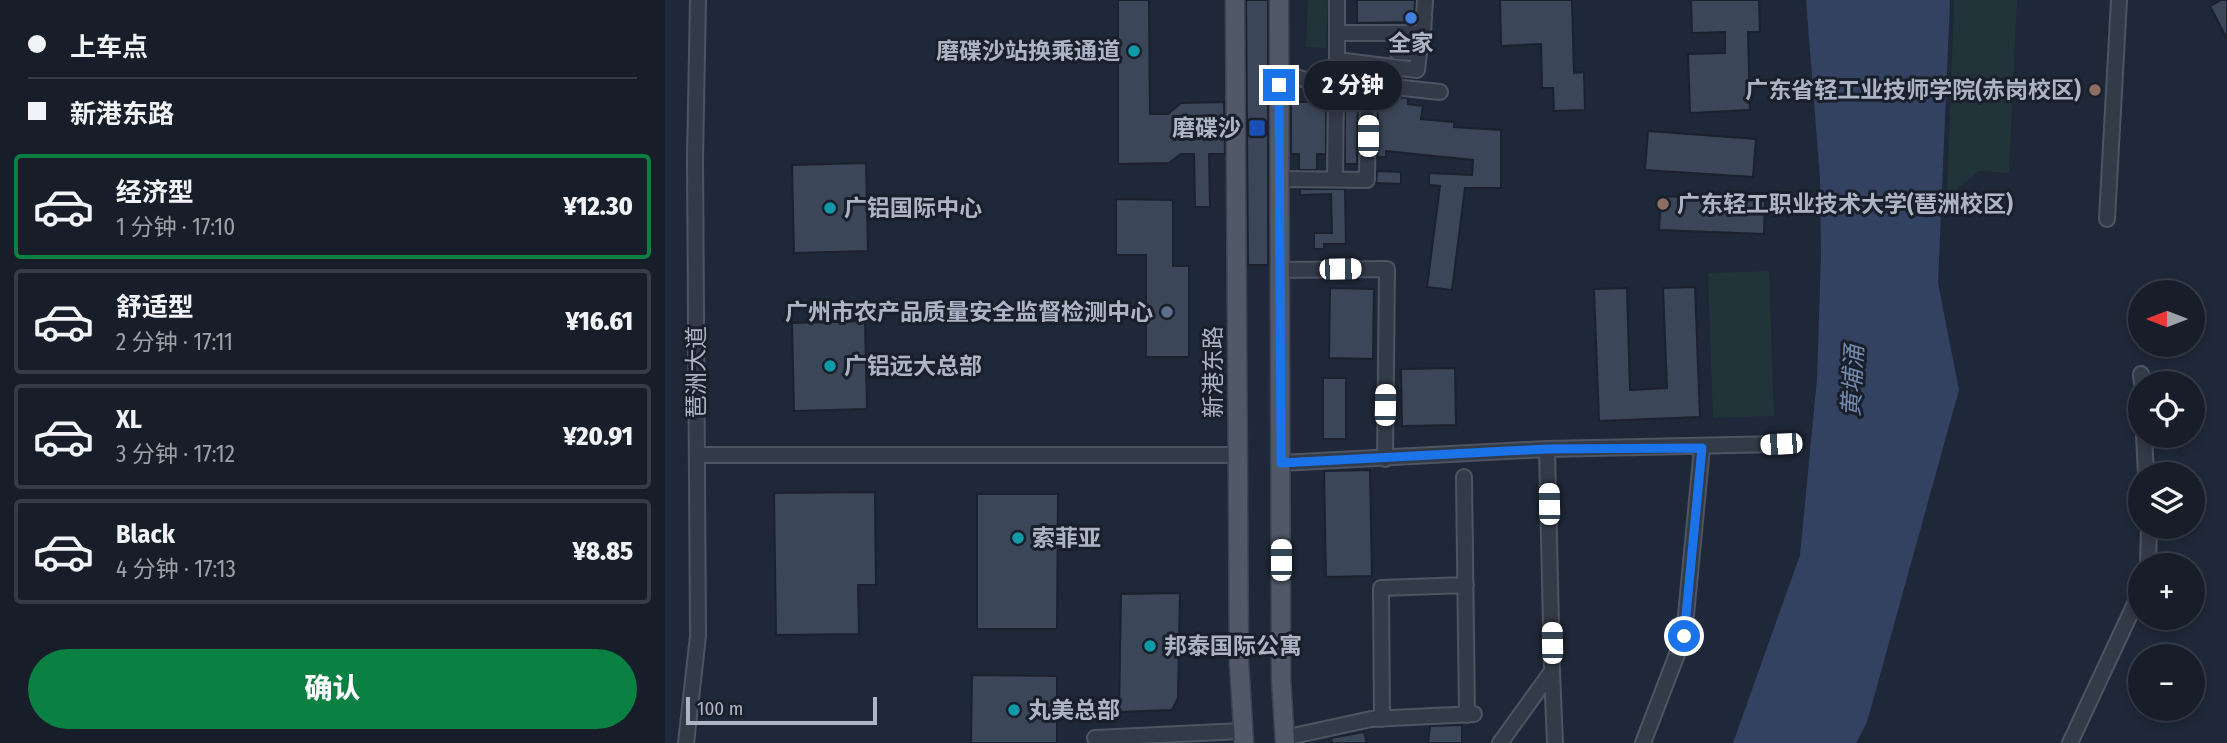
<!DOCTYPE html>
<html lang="zh">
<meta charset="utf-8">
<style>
body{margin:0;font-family:"Fira Sans Condensed","Noto Sans SC",sans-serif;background:#242b36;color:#f1f3f6;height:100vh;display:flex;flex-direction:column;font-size:26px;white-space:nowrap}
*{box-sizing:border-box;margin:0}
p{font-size:23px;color:#9ea2a8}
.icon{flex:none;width:38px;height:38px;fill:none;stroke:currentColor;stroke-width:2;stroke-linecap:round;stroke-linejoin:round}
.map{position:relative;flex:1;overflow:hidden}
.panel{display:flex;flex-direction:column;background:#171e2a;width:665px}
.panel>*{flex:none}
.top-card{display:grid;align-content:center;height:154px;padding:0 28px;background:#171e2a}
.needle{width:46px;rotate:270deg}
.buttons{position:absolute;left:1463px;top:280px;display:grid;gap:14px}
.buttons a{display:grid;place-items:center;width:77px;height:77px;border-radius:50%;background:#171e2a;box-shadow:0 4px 10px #0003,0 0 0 2px #363c47;font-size:35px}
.scale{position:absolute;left:21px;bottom:18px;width:191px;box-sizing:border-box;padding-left:7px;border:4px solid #adb5c5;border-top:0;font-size:19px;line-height:24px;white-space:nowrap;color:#adb5c5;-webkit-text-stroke:5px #19202c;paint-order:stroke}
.end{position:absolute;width:32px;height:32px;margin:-16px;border:9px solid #1a73e8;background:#fff;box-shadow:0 0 0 4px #fff}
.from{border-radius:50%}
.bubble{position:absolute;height:49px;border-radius:24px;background:#171e2a;box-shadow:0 4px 10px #0003,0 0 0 2px #363c47;font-size:23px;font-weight:800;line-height:49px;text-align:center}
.car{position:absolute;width:21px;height:42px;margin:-21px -10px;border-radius:9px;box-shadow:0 0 5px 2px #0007;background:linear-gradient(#fff 24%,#345 0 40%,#fff 0 76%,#345 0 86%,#fff 0)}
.top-card b{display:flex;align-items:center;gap:24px;height:66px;font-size:26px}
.top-card b+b{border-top:2px solid #363c47}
.top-card i{width:18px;height:18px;background:#f1f3f6}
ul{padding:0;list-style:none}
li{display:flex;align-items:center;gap:21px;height:105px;margin:0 14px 10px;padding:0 14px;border:4px solid #363c47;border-radius:7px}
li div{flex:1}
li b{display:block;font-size:26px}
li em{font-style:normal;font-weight:800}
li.selected{border-color:#0b8043}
li>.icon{width:63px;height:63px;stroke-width:1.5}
.cta{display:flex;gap:14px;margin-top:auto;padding:14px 28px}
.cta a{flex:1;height:80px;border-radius:42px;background:#0b8043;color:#fff;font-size:28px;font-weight:800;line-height:80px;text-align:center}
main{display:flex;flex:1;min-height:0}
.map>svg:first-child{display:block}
</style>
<main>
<section class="panel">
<div class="top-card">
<b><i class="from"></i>上车点</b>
<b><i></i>新港东路</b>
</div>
<ul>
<li class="selected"><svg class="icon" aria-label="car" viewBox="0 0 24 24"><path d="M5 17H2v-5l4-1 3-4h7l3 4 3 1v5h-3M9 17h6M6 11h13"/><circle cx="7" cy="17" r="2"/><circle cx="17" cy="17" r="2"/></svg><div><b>经济型</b><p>1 分钟 · 17:10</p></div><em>¥12.30</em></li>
<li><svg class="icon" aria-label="car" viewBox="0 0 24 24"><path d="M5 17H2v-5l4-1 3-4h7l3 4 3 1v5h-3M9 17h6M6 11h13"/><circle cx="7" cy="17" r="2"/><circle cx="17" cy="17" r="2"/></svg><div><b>舒适型</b><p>2 分钟 · 17:11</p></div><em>¥16.61</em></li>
<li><svg class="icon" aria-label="car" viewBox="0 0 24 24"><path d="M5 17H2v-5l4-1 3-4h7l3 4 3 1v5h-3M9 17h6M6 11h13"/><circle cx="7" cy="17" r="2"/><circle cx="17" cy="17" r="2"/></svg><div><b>XL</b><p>3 分钟 · 17:12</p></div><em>¥20.91</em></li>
<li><svg class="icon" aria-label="car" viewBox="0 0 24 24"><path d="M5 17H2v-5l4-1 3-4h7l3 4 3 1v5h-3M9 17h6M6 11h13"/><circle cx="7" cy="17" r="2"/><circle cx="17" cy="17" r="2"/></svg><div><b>Black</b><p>4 分钟 · 17:13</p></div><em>¥8.85</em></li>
</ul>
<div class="cta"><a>确认</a></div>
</section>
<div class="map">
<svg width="1562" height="743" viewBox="0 0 1562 743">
<rect width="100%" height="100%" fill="#1f2838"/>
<path fill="#213439" d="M 643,0 L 663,0 L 661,48 L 641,47 Z
M 1289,0 L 1352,0 L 1344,173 L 1314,171 L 1282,197 Z
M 1104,271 L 1109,416 L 1048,418 L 1043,273 Z"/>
<path fill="#324260" d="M 1141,0 L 1285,0 L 1273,283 L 1294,390 L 1202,722 L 1191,743 L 1068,743 L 1135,555 L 1152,379 L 1156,256 L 1155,178 Z"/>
<path fill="#3b4658" stroke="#1b212e" stroke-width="2" d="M 453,0 L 484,0 L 485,114 L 503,114 L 516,103 L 559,102 L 560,154 L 544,154 L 545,207 L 530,207 L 529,154 L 516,154 L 504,163 L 453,164 Z
M 581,0 L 603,0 L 603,265 L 583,265 Z
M 692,0 L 750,0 L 749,22 L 692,23 Z
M 835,0 L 907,0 L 909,73 L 919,72 L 920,110 L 889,111 L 888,88 L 877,88 L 876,44 L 836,46 Z
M 1026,0 L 1094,0 L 1095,32 L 1083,32 L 1085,110 L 1025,113 L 1023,54 L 1060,53 L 1060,32 L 1027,33 Z
M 1556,0 L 1562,0 L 1562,39 L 1545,6 Z
M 713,95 L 743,98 L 743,104 L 758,106 L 756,119 L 789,122 L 789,127 L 836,130 L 836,188 L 800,188 L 787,290 L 762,287 L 775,186 L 764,185 L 764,173 L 807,175 L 808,160 L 721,151 L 721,157 L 712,157 Z
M 680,101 L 693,101 L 692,164 L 680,164 Z
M 626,102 L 661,102 L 661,154 L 652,154 L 652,170 L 634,170 L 634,154 L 626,154 Z
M 983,131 L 1091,139 L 1088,177 L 980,170 Z
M 201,163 L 203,251 L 129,253 L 127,165 Z
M 712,171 L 736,172 L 736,184 L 711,183 Z
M 635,189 L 680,189 L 681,244 L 659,244 L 659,249 L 649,249 L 649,233 L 667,233 L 666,194 L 635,195 Z
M 996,196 L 1100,201 L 1099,234 L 994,230 Z
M 451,199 L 508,200 L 508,266 L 524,266 L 524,357 L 481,357 L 481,255 L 451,255 Z
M 1030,287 L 1035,417 L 934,421 L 929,289 L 962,288 L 965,390 L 1002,388 L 998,288 Z
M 665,288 L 709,289 L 708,359 L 664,358 Z
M 200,321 L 202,409 L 129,411 L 127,323 Z
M 790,368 L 791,425 L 737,426 L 736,369 Z
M 658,378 L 681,378 L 681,439 L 658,439 Z
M 705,470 L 707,576 L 661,577 L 659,471 Z
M 210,492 L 211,585 L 193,585 L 194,634 L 111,635 L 109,493 Z
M 312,494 L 393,494 L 392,629 L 312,629 Z
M 515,593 L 513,698 L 507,710 L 454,712 L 456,594 Z
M 307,675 L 392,676 L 392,743 L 306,743 Z
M 797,725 L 797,743 L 763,743 L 765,726 Z
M 699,732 L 702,743 L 667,743 L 666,738 Z"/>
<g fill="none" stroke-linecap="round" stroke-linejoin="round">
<g stroke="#4d5563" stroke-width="18">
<path id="minor" d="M 672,0 L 672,60 L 752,70 L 754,53 L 732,52
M 673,33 L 758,33 L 760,0
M 692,83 L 775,92
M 615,179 L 702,180 L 703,92 L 671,89 L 628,76
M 670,179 L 671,89
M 1442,219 L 1454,0
M 615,270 L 722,269 L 720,459
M 1476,374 L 1477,383
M 1479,436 L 1481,474
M 32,455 L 573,455
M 616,463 L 882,449 L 1116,444
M 799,477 L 802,715
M 1483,565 L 1484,527
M 887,671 L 890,743
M 717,719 L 716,588 L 801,585
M 430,738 L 577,731
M 619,738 L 706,719 L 809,714
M 21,743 L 33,636 L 30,159 L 33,0
M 835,743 L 887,671 L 882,449
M 978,743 L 1019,636 L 1037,448
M 1405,743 L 1475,593"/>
</g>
<g stroke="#3c4352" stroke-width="21">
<path id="major" d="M 570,0 L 574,662 L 579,743
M 614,0 L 616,679 L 620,743"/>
</g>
<use href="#minor" stroke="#333a48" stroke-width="14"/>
<use href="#major" stroke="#515968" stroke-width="18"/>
</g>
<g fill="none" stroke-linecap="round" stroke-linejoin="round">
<path stroke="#1a73e8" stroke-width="9" d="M 614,85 L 616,463 L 882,449 L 1037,448 L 1019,636"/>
</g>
<circle fill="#3f7fe0" stroke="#19202c" stroke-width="2.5" cx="746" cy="18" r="7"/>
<g fill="#0f9aa8" stroke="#19202c" stroke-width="2.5">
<circle cx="469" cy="51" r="7"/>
<circle cx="165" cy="208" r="7"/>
<circle cx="165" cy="366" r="7"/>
<circle cx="353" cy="538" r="7"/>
<circle cx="485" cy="646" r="7"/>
<circle cx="349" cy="710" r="7"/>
</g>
<g fill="#8d6e63" stroke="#19202c" stroke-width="2.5">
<circle cx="1430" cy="90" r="7"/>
<circle cx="998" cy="204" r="7"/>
</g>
<rect fill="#1a4fb4" stroke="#19202c" stroke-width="2.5" x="583" y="119" width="18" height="18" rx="3.5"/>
<circle fill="#5c6f8a" stroke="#19202c" stroke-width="2.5" cx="502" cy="312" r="7"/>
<g text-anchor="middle" stroke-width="6" stroke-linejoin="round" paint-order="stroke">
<g font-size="23" font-weight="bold" fill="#adb5c5" stroke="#19202c" text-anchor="start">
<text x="746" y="51" text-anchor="middle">全家</text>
<text x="455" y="59" text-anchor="end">磨碟沙站换乘通道</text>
<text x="1416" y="98" text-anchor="end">广东省轻工业技师学院(赤岗校区)</text>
<text x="576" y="136" text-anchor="end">磨碟沙</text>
<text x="1012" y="212">广东轻工职业技术大学(琶洲校区)</text>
<text x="179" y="216">广铝国际中心</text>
<text x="488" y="320" text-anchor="end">广州市农产品质量安全监督检测中心</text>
<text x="179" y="374">广铝远大总部</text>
<text x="367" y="546">索菲亚</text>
<text x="499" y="654">邦泰国际公寓</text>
<text x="363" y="718">丸美总部</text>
</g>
<g font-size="23" fill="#adb5c5" stroke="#19202c">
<text transform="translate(31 372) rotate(-90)" y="8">琶洲大道</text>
<text transform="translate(548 372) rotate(-90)" y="8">新港东路</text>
</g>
<g font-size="24" font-style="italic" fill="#7489ae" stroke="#19202c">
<text transform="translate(1188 381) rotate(-87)" y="8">黄埔涌</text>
</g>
</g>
</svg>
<div class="buttons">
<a><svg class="needle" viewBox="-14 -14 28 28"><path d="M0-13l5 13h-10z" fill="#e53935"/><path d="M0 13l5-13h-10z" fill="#9ea2a8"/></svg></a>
<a><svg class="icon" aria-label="locate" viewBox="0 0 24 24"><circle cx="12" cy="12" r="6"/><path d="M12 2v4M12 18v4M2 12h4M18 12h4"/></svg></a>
<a><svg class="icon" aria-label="layers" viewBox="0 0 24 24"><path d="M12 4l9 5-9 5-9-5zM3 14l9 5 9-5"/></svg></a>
<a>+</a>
<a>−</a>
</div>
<div class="scale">100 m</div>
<i class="end from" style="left:1019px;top:636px"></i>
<i class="end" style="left:614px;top:85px"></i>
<div class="bubble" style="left:639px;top:61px;width:98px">2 分钟</div>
<i class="car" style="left:703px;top:136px;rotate:0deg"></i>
<i class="car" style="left:675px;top:269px;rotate:89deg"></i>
<i class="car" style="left:720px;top:405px;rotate:1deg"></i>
<i class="car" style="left:1116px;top:444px;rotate:267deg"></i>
<i class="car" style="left:884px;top:504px;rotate:359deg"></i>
<i class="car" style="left:616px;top:560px;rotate:0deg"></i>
<i class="car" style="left:887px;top:643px;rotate:359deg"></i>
</div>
</main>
